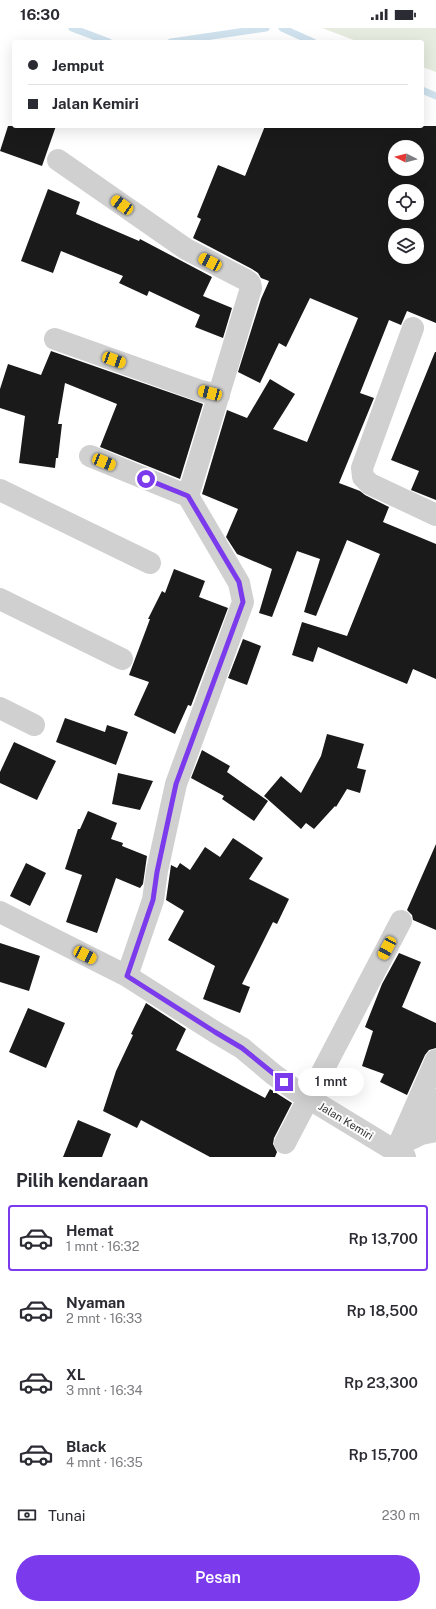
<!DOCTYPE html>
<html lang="id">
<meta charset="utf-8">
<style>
body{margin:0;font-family:"Public Sans",sans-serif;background:#f7f7f7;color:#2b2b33;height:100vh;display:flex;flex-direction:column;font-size:15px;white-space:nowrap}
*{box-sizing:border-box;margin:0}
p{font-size:13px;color:#7c7c81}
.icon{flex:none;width:22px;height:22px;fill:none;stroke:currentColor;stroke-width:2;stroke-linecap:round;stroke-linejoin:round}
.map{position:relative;height:1129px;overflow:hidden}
.sheet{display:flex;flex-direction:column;background:#fff;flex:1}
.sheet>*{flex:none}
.hud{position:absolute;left:12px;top:12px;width:412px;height:88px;border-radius:4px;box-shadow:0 4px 16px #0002;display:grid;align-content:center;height:88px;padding:0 16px;background:#fff}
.needle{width:26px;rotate:276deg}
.tools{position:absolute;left:388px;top:112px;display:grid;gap:8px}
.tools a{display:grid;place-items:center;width:36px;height:36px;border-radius:50%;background:#fff;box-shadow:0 4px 16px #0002;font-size:20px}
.end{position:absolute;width:18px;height:18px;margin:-9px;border:5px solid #7c3aed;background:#fff;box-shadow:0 0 0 2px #fff}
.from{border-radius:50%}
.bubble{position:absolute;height:28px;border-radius:14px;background:#fff;box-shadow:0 4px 16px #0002;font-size:13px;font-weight:600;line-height:28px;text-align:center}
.car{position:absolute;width:12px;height:24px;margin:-12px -6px;border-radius:5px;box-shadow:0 0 3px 1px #0007;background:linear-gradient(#f5c518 24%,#345 0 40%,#f5c518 0 76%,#345 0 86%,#f5c518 0)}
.hud b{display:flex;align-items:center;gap:14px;height:38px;font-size:15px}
.hud b+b{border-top:1px solid #e1e1e2}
.hud i{width:10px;height:10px;background:#2b2b33}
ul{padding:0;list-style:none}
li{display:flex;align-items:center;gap:12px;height:66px;margin:0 8px 6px;padding:0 8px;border:2px solid transparent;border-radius:4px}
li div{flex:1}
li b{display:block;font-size:15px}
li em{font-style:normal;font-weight:600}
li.on{border-color:#7c3aed}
li>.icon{width:36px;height:36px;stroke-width:1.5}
h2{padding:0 16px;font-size:18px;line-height:48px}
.pay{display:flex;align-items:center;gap:10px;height:44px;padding:0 16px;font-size:15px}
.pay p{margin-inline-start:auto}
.cta{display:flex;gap:8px;margin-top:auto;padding:8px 16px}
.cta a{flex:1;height:46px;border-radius:24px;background:#7c3aed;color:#fff;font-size:16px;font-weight:600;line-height:46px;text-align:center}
.status{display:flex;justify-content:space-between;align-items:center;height:28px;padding:0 20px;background:#fff;direction:ltr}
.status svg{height:11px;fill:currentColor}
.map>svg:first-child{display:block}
</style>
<div class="status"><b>16:30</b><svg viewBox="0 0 49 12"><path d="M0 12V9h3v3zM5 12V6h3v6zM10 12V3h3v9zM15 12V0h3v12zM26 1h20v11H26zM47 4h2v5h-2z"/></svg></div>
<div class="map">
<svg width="436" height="1129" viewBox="0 0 436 1129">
<rect width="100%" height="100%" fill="#fff"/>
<path fill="#e6ecdf" d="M 322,0 L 436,0 L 436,44 L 422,39 L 422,14 L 359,14 Z"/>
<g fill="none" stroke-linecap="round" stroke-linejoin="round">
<path stroke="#cfe2ee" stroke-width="7" d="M 72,0 L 109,14
M 282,0 L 313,14
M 171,14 L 266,0
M 422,62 L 436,68"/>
</g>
<path fill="#1a1a1a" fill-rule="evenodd" d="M 8,98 L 56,98 L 42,138 L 0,123 Z
M 265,98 L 436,98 L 436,295 L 407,283 L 401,297 L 389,292 L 360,365 L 374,370 L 339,455 L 360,463 L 365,467 L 389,479 L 383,494 L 436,516 L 436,651 L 413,641 L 407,656 L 318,619 L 313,634 L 292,627 L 302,594 L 347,608 L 380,526 L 347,512 L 316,588 L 304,584 L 320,531 L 297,523 L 272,589 L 259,585 L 272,541 L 237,526 L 226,509 L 238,481 L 202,466 L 227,382 L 247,390 L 270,351 L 295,366 L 273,401 L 307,414 L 358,290 L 310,270 L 286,319 L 279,315 L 260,355 L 238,344 L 261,271 L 269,253 L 261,250 L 258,245 L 252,241 L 193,210 L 201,191 L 197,189 L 218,137 L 245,148 ZM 395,119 L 417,119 L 417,141 L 395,141 ZM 395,163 L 417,163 L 417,185 L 395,185 ZM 395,207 L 417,207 L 417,229 L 395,229 Z
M 48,161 L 80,174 L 76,186 L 139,213 L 140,211 L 212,249 L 203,268 L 232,280 L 223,310 L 195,299 L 200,287 L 149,263 L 147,268 L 119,255 L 123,248 L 61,223 L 53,245 L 21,233 Z
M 51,323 L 203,376 L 180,451 L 100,419 L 117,376 L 65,355 L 58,396 L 62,396 L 58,430 L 56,430 L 55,440 L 19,435 L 25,388 L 0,380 L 0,361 L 8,336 L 41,347 Z
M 435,324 L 436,324 L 436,472 L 411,462 L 419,443 L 391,432 Z
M 174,541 L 205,553 L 199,569 L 228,580 L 191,678 L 188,677 L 175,706 L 134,687 L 149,654 L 129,647 L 150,591 L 148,591 L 162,563 L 165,565 Z
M 243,611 L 261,618 L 247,657 L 228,650 Z
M 65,690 L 105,704 L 107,697 L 128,704 L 116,737 L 56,714 Z
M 327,706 L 364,716 L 357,740 L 366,742 L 360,765 L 347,761 L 336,779 L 335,778 L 314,801 L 306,795 L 301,801 L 264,768 L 281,748 L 301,765 L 321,728 Z
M 14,714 L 56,733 L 37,772 L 0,755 L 0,744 Z
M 202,722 L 230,738 L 227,744 L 268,773 L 254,793 L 222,771 L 224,768 L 191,750 Z
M 118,745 L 153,753 L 140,782 L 112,776 Z
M 88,783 L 117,795 L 111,811 L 123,815 L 122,818 L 147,828 L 143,856 L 140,860 L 116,850 L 97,905 L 66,894 L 82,847 L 65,841 L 78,801 L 80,801 Z
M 233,810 L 263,830 L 249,851 L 289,871 L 277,896 L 273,894 L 242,956 L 250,959 L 240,985 L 203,971 L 215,938 L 168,912 L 184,883 L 166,872 L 171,837 L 177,840 L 180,835 L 190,842 L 205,819 L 220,829 Z
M 436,816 L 436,902 L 413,892 L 412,887 L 407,882 Z
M 26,835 L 46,845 L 30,878 L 10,868 Z
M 0,915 L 40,928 L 29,963 L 0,954 Z
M 399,925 L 421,934 L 402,979 L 436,995 L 436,1020 L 429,1022 L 425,1027 L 407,1067 L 380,1054 L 384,1046 L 362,1038 L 373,1003 L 365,999 L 382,956 Z
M 146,975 L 186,1001 L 176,1022 L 265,1070 L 270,1061 L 292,1075 L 274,1110 L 273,1116 L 277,1124 L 275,1129 L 210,1129 L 141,1092 L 137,1100 L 103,1083 L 116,1043 L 133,1007 L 131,1006 Z
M 28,980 L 65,995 L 46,1040 L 9,1024 Z
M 78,1092 L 111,1106 L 102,1129 L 63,1129 Z"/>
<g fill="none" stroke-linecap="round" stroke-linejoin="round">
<path stroke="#d0d0d0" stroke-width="22" d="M 58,132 L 186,221 L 246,252 L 250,255 L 251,260 L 188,468 L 239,555 L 243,574 L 176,756 L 157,843 L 153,872 L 127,948
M 413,300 L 362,440 L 363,449 L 370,456 L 436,487
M 55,311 L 201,363 L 219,367
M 90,428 L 188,468
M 0,462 L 150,535
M 0,571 L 122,631
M 0,680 L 34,697
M 0,884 L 127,948 L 215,1004 L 242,1020 L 273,1046 L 295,1062 L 405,1129
M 421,1106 L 436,1072
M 285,1115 L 401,893
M 399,1116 L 436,1032
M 394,1119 L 421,1106 L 436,1103"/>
</g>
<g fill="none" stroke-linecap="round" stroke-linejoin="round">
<path stroke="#7c3aed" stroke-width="5" d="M 146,451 L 188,468 L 239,554 L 243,574 L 176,756 L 157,844 L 153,872 L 127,948 L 215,1004 L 242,1020 L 284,1054"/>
</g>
<g text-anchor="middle" stroke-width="4" stroke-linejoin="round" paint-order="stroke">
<g font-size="11" fill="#333" stroke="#fff">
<text transform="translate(346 1093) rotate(31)" y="4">Jalan Kemiri</text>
</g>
</g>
</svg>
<div class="tools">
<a><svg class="needle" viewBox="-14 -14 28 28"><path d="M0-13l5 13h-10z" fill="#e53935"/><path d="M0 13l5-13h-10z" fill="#7c7c81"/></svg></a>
<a><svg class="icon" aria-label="locate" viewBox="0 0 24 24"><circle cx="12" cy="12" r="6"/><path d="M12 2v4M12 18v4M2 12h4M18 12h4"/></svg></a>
<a><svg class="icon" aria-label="layers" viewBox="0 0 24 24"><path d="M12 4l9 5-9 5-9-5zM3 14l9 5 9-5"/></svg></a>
</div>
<i class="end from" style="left:146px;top:451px"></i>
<i class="end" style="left:284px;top:1054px"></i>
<div class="bubble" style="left:298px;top:1040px;width:66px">1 mnt</div>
<i class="car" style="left:122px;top:177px;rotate:305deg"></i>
<i class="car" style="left:210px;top:234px;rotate:297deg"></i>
<i class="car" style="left:114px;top:332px;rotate:110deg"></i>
<i class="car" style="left:210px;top:365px;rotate:285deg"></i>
<i class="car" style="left:104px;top:434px;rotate:112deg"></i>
<i class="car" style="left:387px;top:920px;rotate:208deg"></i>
<i class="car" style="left:85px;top:927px;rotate:117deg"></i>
<div class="hud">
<b><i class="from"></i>Jemput</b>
<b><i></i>Jalan Kemiri</b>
</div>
</div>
<section class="sheet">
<h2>Pilih kendaraan</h2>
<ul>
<li class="on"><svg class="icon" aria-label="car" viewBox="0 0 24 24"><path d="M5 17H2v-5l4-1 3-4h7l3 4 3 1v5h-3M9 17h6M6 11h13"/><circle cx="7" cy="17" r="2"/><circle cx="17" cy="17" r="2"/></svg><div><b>Hemat</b><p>1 mnt · 16:32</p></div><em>Rp 13,700</em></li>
<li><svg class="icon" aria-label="car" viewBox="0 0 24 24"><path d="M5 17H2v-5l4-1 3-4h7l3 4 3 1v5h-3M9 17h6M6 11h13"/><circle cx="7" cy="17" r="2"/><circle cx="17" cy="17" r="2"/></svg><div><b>Nyaman</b><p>2 mnt · 16:33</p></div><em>Rp 18,500</em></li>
<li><svg class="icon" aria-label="car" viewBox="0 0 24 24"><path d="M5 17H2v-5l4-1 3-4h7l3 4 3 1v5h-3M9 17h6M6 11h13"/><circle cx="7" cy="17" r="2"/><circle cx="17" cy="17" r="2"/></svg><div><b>XL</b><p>3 mnt · 16:34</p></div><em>Rp 23,300</em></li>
<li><svg class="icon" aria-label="car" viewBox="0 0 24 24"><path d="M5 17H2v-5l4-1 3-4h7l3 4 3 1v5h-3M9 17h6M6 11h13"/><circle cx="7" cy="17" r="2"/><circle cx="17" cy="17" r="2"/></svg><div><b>Black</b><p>4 mnt · 16:35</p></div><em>Rp 15,700</em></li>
</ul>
<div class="pay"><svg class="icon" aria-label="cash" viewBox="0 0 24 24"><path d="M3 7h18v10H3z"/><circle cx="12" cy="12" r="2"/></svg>Tunai<p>230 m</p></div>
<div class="cta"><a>Pesan</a></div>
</section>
